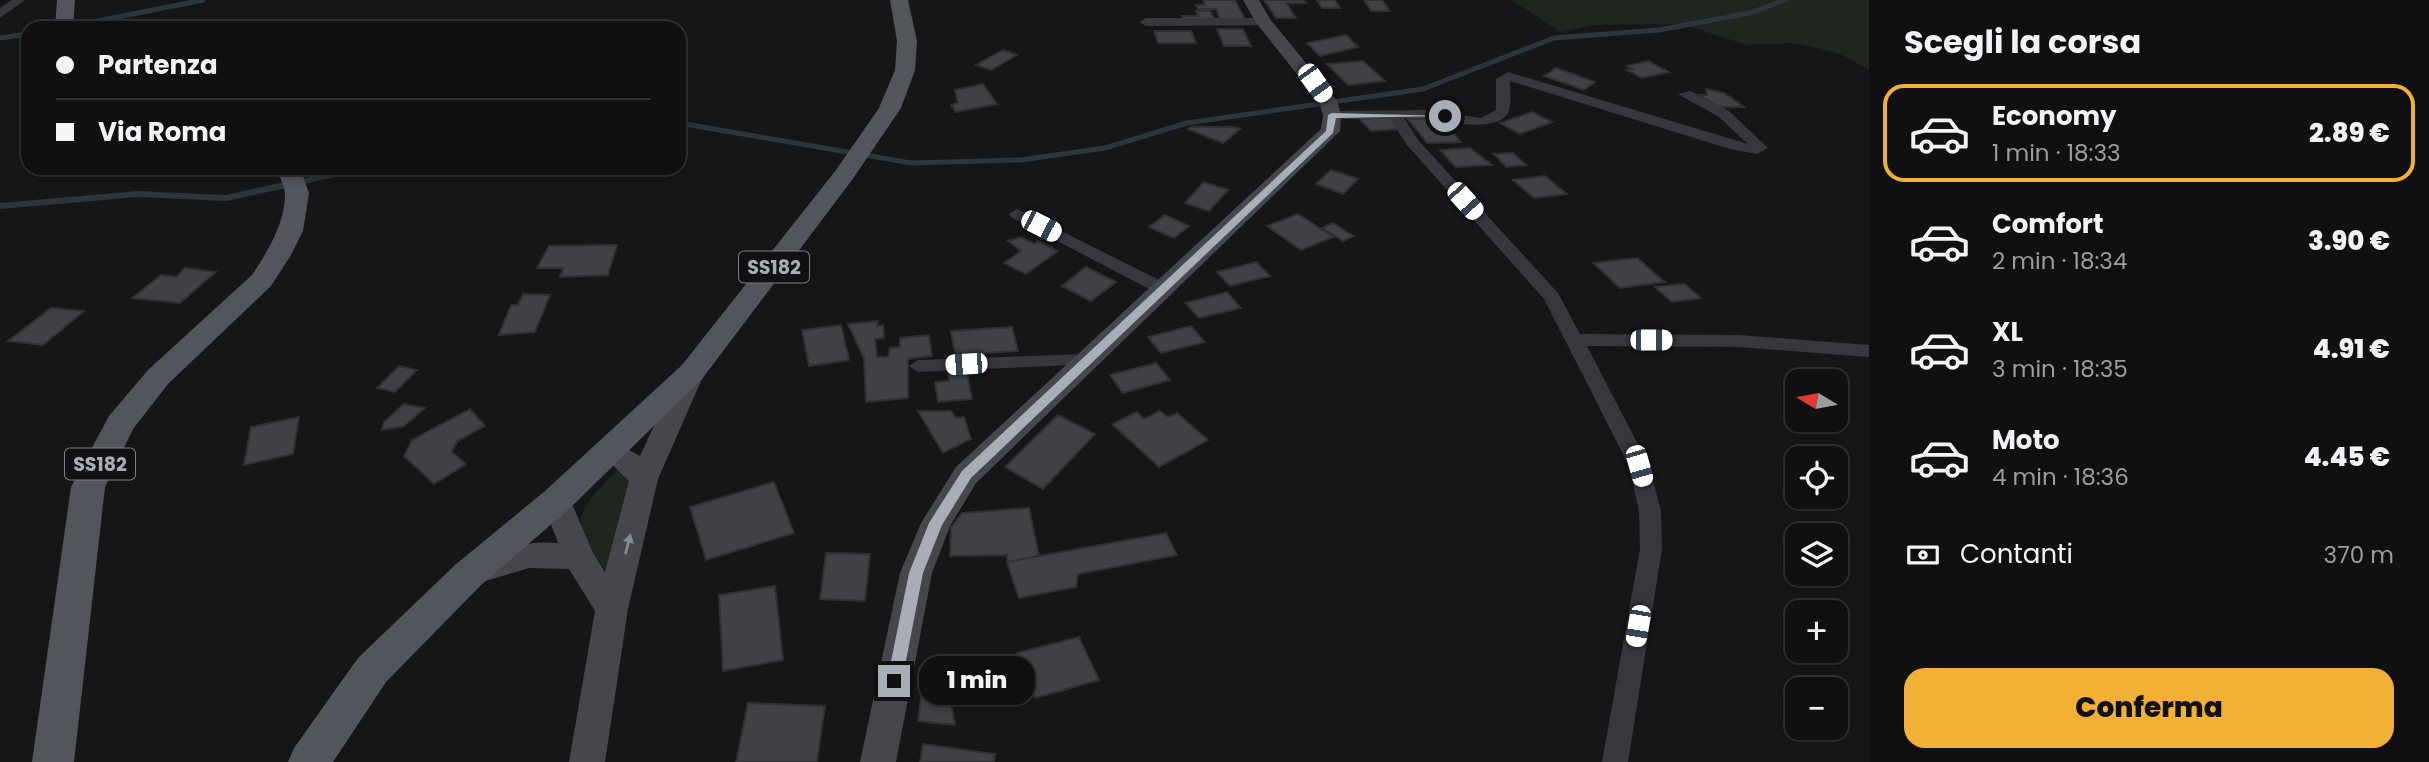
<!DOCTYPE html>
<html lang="it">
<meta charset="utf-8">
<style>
body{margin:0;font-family:Poppins,sans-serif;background:#19191b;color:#f1f3f6;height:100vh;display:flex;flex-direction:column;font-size:26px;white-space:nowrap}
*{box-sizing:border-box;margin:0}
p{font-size:23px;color:#9c9d9f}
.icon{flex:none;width:38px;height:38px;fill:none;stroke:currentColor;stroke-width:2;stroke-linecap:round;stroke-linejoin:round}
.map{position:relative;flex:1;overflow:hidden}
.panel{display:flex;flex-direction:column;background:#101012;width:560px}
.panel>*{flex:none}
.hud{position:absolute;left:21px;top:21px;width:665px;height:154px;border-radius:21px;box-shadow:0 4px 10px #0003,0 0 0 2px #303032;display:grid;align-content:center;height:154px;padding:0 35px;background:#101012}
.needle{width:46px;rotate:280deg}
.fabs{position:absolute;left:1785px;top:369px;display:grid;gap:14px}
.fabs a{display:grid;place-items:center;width:63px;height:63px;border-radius:14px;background:#101012;box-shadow:0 4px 10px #0003,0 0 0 2px #303032;font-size:35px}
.end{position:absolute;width:32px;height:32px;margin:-16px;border:9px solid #a8adb8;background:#111;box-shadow:0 0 0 4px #111}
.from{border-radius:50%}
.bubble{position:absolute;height:49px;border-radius:21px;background:#101012;box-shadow:0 4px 10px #0003,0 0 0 2px #303032;font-size:23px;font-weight:800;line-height:49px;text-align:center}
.car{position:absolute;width:21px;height:42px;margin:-21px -10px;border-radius:9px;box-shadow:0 0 5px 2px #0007;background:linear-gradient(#fff 24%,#345 0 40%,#fff 0 76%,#345 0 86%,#fff 0)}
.hud b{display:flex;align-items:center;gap:24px;height:66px;font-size:26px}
.hud b+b{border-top:2px solid #303032}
.hud i{width:18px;height:18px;background:#f1f3f6}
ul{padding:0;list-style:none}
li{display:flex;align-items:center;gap:21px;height:98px;margin:0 14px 10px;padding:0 21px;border:4px solid transparent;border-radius:21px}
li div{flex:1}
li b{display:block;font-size:26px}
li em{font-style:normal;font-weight:800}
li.current{border-color:#f2b134}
li>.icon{width:63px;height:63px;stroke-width:1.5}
h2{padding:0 35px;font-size:32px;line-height:84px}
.pay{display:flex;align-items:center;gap:18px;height:77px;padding:0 35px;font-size:26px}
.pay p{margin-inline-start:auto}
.cta{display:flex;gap:14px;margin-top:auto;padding:14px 35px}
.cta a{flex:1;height:80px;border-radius:21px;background:#f2b134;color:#111;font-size:28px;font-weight:800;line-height:80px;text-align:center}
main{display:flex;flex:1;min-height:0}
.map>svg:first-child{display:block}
</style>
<main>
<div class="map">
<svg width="1869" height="762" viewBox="0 0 1869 762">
<rect width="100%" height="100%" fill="#161618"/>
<path fill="#1e261f" d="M 1511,0 L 1869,0 L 1869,70 L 1841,54 L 1821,49 L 1793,43 L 1747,45 L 1682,24 L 1595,25 L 1561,32 Z
M 619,468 L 637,484 L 611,575 C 563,523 575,514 619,468 Z"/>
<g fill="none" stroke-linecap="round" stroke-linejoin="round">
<path stroke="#2c353c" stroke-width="5" d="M 62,28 L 203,0
M 0,38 L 28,34
M 679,123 L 911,163 L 1020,160 L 1105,148 L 1187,123 L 1423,89 L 1554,38 L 1659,30 L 1750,13 L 1785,0
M 277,187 L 365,168"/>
<path stroke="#2c353c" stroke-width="6" d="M 0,206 L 138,194 L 226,198 L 285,185"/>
</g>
<path fill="#404145" stroke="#303034" stroke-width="2" d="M 1203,0 L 1235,0 L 1245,19 L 1220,19 L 1216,9 L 1198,9 L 1196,5 L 1205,5 Z
M 1264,0 L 1303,0 L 1306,3 L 1286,3 L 1296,18 L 1276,18 Z
M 1317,0 L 1335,0 L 1340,8 L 1322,8 Z
M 1364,0 L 1382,0 L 1390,11 L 1371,11 Z
M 1196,11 L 1210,11 L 1215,20 L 1185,20 L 1182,16 L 1198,16 Z
M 1217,29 L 1243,29 L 1251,46 L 1224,46 Z
M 1154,31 L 1191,31 L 1196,43 L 1158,43 Z
M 1346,35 L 1358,47 L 1320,56 L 1307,43 Z
M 1003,50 L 1017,55 L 991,70 L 976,65 Z
M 1363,61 L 1385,81 L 1348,85 L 1327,64 Z
M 1648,61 L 1669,72 L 1642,78 L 1627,70 L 1633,69 L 1627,66 Z
M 1556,68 L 1595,82 L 1584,90 L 1544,76 Z
M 983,84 L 997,104 L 956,112 L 951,105 L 958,103 L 955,90 Z
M 1706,89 L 1724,93 L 1744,107 L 1718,107 L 1700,95 L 1707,95 Z
M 1532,112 L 1552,122 L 1520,134 L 1500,123 Z
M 1390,117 L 1402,129 L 1371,131 L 1360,119 Z
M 1408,119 L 1429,119 L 1438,130 L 1451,130 L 1461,142 L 1427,143 Z
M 1191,127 L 1234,127 L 1240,129 L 1223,143 L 1188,129 Z
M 1470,148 L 1492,165 L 1456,167 L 1440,150 Z
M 1513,153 L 1526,165 L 1506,167 L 1494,154 Z
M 1331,170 L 1358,179 L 1343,194 L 1316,184 Z
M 1545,176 L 1567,194 L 1534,198 L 1513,180 Z
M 1204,182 L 1228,190 L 1209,211 L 1185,203 Z
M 1298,214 L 1333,237 L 1301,250 L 1267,226 Z
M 1165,215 L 1189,226 L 1174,238 L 1149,227 Z
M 1333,223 L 1354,236 L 1343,241 L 1322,228 Z
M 1021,237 L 1034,244 L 1038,241 L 1058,251 L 1026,274 L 1004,263 L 1021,251 L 1008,241 Z
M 617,245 L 608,275 L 560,277 L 563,268 L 537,268 L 549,246 Z
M 1637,258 L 1665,282 L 1620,288 L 1593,263 Z
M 1256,262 L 1270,276 L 1230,286 L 1217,272 Z
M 1086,267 L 1116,282 L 1091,301 L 1062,286 Z
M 185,268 L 216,272 L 180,303 L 132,298 L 161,275 L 176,277 Z
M 1684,284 L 1701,298 L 1672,302 L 1655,287 Z
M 1227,292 L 1241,308 L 1199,318 L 1185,303 Z
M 523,294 L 550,295 L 535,332 L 499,335 L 511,305 L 518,305 Z
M 51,308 L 84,311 L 43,345 L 8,341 Z
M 878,321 L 877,326 L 883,325 L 884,338 L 875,339 L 877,357 L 888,357 L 890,348 L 900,347 L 900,338 L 929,335 L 932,356 L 908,359 L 908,398 L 866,402 L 864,358 L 848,324 Z
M 841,325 L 849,360 L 809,366 L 802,330 Z
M 1191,326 L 1205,342 L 1161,353 L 1148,337 Z
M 1012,327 L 1018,351 L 955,355 L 951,331 Z
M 1156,363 L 1170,380 L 1123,393 L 1110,375 Z
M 399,366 L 417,370 L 395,392 L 377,388 Z
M 967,373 L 972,399 L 938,402 L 935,382 L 949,381 L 948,374 Z
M 404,404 L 425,408 L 404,426 L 382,430 L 384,422 Z
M 470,409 L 485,426 L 457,441 L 452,452 L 466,464 L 434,484 L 404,456 L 412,440 Z
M 918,411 L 951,411 L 956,418 L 964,417 L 971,439 L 943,453 Z
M 1160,411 L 1168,417 L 1177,413 L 1208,440 L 1159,467 L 1112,424 L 1137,412 L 1144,419 Z
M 1058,415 L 1095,434 L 1043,489 L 1005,467 Z
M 299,417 L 293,454 L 244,465 L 251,427 Z
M 774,482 L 794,533 L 706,560 L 690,507 Z
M 1029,508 L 1039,556 L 1007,562 L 1007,555 L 950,556 L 951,527 L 962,513 Z
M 1166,533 L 1177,555 L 1078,574 L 1076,587 L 1019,598 L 1007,562 Z
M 826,553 L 870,554 L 865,601 L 820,599 Z
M 775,586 L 783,660 L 723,671 L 719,595 Z
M 1079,637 L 1099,680 L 1035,698 L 1017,653 Z
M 923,682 L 948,685 L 955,725 L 918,721 Z
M 748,703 L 825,706 L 817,762 L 736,762 Z
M 923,744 L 995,754 L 994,762 L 920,762 Z"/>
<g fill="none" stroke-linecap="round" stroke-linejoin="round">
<path fill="#37383d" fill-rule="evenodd" d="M 12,0 L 25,0 L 0,18 L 0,8 Z
M 1264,18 L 1270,22 L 1268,25 L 1146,26 L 1140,22 L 1146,18 Z
M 1508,72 L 1748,144 L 1719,117 L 1678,94 L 1690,91 L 1729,111 L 1768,148 L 1757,154 L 1730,149 L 1510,81 C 1510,90 1512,105 1508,113 C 1496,136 1428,118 1404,118 L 1418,140 L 1558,293 L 1580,334 L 1739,335 L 1869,345 L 1869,357 L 1739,347 L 1587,346 L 1649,466 L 1661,511 L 1662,549 L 1628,762 L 1602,762 L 1640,549 L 1639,511 L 1629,466 L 1544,299 L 1407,145 L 1390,119 L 1332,119 L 1325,115 L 1332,111 L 1428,110 L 1481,118 L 1496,110 L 1496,79 Z
M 1017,209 L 1169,285 L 1172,289 L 1169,293 L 1157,293 L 1011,217 L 1009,214 Z
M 1088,354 L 1095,356 L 1097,360 L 1095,364 L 918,372 L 909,366 L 918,360 Z"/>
<path fill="#45474d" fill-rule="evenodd" d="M 1243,0 L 1259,0 L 1270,19 L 1337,101 L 1341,115 L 1340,131 L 976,483 L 950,526 L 932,573 L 896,762 L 860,762 L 900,573 L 921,523 L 956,467 L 1321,129 L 1323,115 L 1319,102 L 1257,24 Z
M 692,363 L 701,366 L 705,372 L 658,479 L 628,609 L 605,762 L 569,762 L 595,611 L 569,569 L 529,568 L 482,582 L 471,578 L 466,569 L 471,560 C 499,549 527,540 558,543 L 542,500 L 547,492 L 557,489 L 567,492 L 593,553 L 605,572 L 629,481 L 597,450 L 601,443 L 611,440 L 640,456 L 679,372 L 683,366 Z"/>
<path fill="#53555c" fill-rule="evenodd" d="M 57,0 L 75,0 L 73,28 L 55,28 Z
M 890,0 L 908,0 L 917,41 L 915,70 L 901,108 L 852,180 L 702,379 L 569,509 L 481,585 L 386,682 L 333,762 L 288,762 L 294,748 L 358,658 L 455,565 L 545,491 L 682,365 L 836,170 L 879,108 L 895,70 L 897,41 Z
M 276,168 L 300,168 L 309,193 L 303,231 L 291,255 L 271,286 L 168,384 L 133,429 L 105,487 L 74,762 L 32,762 L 71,487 L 109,416 L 148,370 L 252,275 C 268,251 285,223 285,194 C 285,186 279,176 276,168 Z"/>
</g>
<defs><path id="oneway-solid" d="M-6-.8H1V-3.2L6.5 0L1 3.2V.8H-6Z" transform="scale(1.75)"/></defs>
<use fill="#858993" href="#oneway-solid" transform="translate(628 544) rotate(-76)"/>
<path fill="#a8adb8" d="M 1332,113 L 1449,116 L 1336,118 L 1333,133 L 971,478 L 942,525 L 923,573 L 902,681 L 894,688 L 889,686 L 887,681 L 909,573 L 929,523 L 962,471 L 1326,131 L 1328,115 Z"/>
<g text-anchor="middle" stroke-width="5" stroke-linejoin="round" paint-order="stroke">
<g fill="#111113" stroke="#7b7e86" stroke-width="2">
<rect x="739" y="251.5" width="70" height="31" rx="5"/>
<rect x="65" y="448.5" width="70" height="31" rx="5"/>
</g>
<g font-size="19" font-weight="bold" fill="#a8adb8">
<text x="774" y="274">SS182</text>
<text x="100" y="471">SS182</text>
</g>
</g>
</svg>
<div class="fabs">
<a><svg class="needle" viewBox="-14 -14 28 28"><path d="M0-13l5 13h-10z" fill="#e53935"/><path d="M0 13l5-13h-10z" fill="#9c9d9f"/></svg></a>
<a><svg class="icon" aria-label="locate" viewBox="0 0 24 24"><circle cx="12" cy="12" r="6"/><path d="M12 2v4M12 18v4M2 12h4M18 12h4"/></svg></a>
<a><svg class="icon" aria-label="layers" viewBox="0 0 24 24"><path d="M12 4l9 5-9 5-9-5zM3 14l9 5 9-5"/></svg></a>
<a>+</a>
<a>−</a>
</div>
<i class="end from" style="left:1445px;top:116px"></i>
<i class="end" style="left:894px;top:681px"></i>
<div class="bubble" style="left:919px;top:656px;width:116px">1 min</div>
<i class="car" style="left:1315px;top:83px;rotate:144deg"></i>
<i class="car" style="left:1465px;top:201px;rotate:138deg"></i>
<i class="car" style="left:1041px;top:226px;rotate:117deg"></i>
<i class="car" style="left:1651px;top:340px;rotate:90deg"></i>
<i class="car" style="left:966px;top:364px;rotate:267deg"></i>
<i class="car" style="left:1639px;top:466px;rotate:164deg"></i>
<i class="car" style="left:1638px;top:626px;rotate:190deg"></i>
<div class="hud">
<b><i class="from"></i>Partenza</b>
<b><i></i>Via Roma</b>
</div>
</div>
<section class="panel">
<h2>Scegli la corsa</h2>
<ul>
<li class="current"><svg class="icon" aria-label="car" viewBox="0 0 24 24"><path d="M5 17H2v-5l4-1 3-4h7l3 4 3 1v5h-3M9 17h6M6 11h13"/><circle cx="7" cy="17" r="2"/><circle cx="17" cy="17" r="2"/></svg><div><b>Economy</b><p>1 min · 18:33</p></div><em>2.89 €</em></li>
<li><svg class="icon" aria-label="car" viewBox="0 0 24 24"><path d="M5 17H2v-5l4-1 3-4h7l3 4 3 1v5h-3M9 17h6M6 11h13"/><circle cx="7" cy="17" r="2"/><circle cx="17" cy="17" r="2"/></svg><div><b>Comfort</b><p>2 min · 18:34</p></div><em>3.90 €</em></li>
<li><svg class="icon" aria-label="car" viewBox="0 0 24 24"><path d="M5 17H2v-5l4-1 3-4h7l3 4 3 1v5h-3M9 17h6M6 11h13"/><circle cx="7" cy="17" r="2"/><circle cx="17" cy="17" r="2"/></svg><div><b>XL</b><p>3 min · 18:35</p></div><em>4.91 €</em></li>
<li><svg class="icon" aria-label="car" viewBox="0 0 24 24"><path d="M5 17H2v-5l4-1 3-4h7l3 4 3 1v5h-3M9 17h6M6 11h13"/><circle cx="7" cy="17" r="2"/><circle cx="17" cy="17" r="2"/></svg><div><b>Moto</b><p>4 min · 18:36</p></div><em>4.45 €</em></li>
</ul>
<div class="pay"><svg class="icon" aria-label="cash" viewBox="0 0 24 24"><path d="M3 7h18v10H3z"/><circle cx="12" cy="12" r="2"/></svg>Contanti<p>370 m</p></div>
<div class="cta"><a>Conferma</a></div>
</section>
</main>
